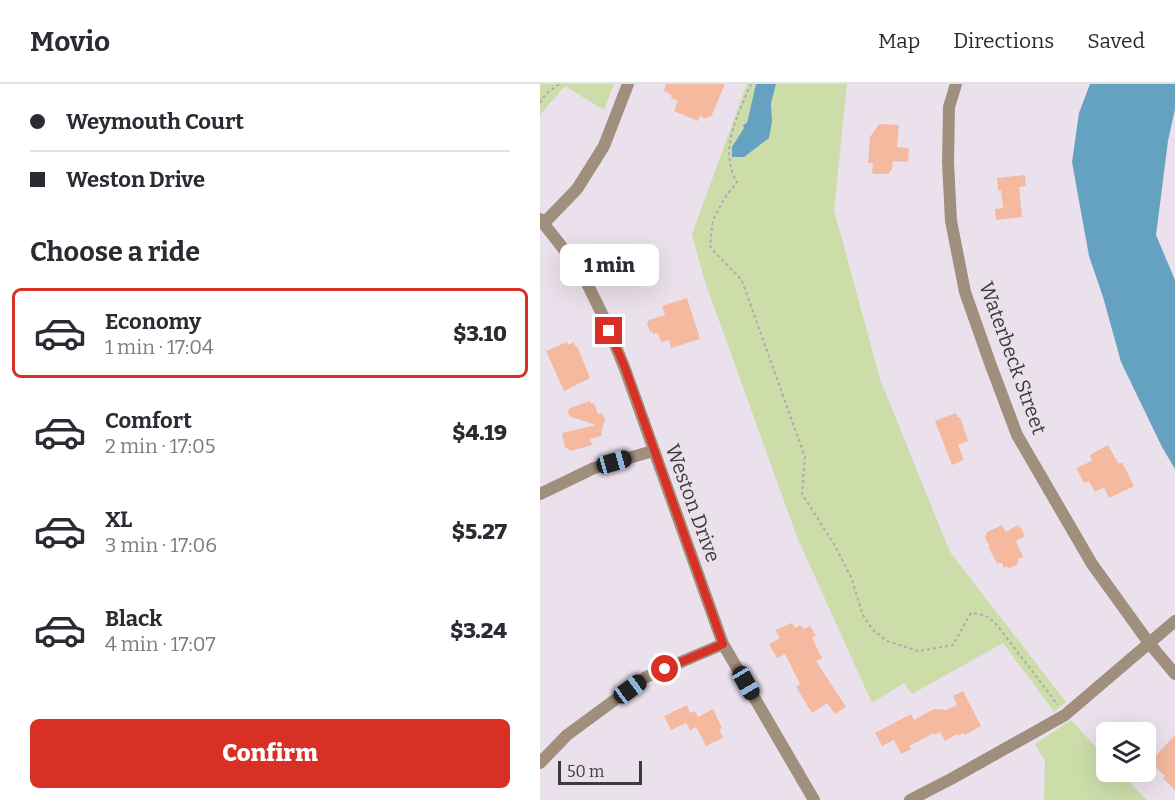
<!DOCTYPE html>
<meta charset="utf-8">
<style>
body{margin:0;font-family:Bitter,serif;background:#f7f7f7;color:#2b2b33;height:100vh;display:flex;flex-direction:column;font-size:22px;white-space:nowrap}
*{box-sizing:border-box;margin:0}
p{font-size:20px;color:#7c7c81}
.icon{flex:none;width:33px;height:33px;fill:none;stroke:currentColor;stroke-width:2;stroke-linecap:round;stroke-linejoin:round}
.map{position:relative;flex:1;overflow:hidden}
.side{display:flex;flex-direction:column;background:#fff;width:540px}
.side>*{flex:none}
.hud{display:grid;align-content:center;height:132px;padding:0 30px;background:#fff}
.buttons{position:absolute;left:556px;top:638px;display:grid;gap:12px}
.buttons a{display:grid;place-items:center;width:60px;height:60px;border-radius:9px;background:#fff;box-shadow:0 6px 24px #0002;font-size:30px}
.scale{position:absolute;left:18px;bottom:15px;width:84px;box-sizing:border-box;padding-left:6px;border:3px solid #3d393d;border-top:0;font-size:16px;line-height:21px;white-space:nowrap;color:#3d393d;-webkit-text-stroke:4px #ebe1ec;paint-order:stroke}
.end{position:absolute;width:27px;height:27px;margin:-14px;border:8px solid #d93025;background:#fff;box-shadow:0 0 0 3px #fff}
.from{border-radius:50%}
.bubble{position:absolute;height:42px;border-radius:9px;background:#fff;box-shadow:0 6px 24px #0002;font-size:20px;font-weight:800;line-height:42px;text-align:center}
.car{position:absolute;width:18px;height:36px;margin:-18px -9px;border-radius:8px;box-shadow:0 0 4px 2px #0007;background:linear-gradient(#222 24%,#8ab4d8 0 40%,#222 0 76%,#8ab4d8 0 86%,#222 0)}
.hud b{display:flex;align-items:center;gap:21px;height:57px;font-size:22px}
.hud b+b{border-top:2px solid #e1e1e2}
.hud i{width:15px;height:15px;background:#2b2b33}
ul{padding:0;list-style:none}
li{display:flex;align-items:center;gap:18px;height:90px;margin:0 12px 9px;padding:0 18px;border:3px solid transparent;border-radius:9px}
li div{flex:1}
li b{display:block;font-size:22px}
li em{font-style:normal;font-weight:800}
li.selected{border-color:#d93025}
li>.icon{width:54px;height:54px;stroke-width:1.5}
h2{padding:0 30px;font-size:27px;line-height:72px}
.button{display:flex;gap:12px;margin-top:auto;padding:12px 30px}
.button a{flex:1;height:69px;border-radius:9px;background:#d93025;color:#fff;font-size:24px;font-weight:800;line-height:69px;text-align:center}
header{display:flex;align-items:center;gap:36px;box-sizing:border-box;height:84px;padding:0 30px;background:#fff;border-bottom:2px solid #e1e1e2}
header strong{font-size:28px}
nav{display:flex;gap:33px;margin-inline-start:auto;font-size:21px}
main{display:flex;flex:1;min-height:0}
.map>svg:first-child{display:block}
</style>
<header>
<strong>Movio</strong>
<nav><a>Map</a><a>Directions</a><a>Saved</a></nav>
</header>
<main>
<section class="side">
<div class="hud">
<b><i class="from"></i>Weymouth Court</b>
<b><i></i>Weston Drive</b>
</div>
<h2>Choose a ride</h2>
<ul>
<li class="selected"><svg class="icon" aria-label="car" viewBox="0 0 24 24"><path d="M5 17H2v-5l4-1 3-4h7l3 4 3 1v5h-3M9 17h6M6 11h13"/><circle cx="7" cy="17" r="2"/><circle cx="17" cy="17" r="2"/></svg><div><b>Economy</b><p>1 min · 17:04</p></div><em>$3.10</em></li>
<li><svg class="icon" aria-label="car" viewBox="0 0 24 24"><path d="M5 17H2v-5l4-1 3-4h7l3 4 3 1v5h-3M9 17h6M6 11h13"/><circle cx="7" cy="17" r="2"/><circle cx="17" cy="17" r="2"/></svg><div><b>Comfort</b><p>2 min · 17:05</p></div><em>$4.19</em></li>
<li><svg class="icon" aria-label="car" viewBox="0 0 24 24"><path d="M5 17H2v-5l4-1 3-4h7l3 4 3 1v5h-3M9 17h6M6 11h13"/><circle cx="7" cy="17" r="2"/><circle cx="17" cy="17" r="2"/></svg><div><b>XL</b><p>3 min · 17:06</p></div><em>$5.27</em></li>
<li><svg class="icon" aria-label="car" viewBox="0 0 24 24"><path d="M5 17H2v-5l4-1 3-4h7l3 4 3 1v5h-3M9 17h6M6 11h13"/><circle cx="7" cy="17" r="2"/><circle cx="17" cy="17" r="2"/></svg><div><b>Black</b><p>4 min · 17:07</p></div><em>$3.24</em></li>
</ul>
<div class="button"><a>Confirm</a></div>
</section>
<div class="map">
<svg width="635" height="716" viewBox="0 0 635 716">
<rect width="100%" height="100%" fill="#ebe1ec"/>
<path fill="#cda" d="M 0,0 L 74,0 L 64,26 L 25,2 L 0,31 Z
M 207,0 L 307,0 L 294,126 L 340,295 L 410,468 L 526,618 L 514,628 L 463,559 L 372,610 L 364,599 L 332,619 L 257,453 L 164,195 L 152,150 Z
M 531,636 L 567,675 L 567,687 L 578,687 L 607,716 L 504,716 L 505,677 L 495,660 Z"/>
<path fill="#65a1c0" d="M 216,0 L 236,0 L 231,19 L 232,38 L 229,54 L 204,73 L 192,73 L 192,63 L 204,44 L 203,41 L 207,39 Z
M 550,0 L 635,0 L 635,25 L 628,57 L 616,151 L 635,196 L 635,385 L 622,363 L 581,278 L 563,213 L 549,172 L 532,78 L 539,29 Z"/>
<path fill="#f4b99f" d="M 126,0 L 185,0 L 171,33 L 168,32 L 167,35 L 160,32 L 158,37 L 134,27 L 138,17 L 131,14 L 132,11 L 124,7 Z
M 339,40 L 359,41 L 357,63 L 369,64 L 368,78 L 353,77 L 352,85 L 348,90 L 332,90 L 333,79 L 328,79 L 330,53 Z
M 485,91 L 486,102 L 479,103 L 482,133 L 456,136 L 455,125 L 463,124 L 461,106 L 458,107 L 457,94 Z
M 147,214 L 160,255 L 131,264 L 129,256 L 121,258 L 118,249 L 113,250 L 112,247 L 110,248 L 107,239 L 109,236 L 125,231 L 122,222 Z
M 27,258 L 28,261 L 34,258 L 36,264 L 37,262 L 50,294 L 24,307 L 6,267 Z
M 50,317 L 51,320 L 54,319 L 58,330 L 62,329 L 65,336 L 61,348 L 62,352 L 50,355 L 52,361 L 31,367 L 25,363 L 22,349 L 56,341 L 29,332 L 28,327 L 30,324 Z
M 416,329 L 418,334 L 420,333 L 428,357 L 418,361 L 424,376 L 412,381 L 395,337 Z
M 568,361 L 578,379 L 582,379 L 586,386 L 594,402 L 569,414 L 564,403 L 555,408 L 549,397 L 544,399 L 536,384 L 552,377 L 550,371 Z
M 462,441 L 466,448 L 478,441 L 482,446 L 485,452 L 476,457 L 483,473 L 478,475 L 478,480 L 468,485 L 467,482 L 464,484 L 462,479 L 457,479 L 448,463 L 450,463 L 445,454 L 447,448 Z
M 252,539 L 255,544 L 260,541 L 264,545 L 270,542 L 276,552 L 272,554 L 282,574 L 276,577 L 306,623 L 295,630 L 287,619 L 272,629 L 256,603 L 260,600 L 245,570 L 237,574 L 229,560 L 240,554 L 235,546 Z
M 423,607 L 441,642 L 425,651 L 423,649 L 418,652 L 417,650 L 405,657 L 400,648 L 395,651 L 394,649 L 369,662 L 371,665 L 361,670 L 354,656 L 342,662 L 335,649 L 371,630 L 374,636 L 394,625 L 406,626 L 417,621 L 413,612 Z
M 147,621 L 150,629 L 155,627 L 158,633 L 173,625 L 182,644 L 179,645 L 183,654 L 166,662 L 156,643 L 150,646 L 146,639 L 131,646 L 124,632 Z
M 635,651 L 635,706 L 623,694 L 625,692 L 610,678 Z"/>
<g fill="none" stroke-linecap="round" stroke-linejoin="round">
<path stroke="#b1a9b2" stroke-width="2" stroke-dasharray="3 3" stroke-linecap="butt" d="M 211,0 C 198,31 178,66 197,98 L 186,112 L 173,136 L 170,162 C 179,175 192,184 202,197 L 265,373 L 262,410 L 294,460 L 311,493 L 323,531 L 333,546 L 347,557 L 378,567 L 413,561 L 431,529 C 446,530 451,534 460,545 L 518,621
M 0,19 L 6,10 L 19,0"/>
<path stroke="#a08f7c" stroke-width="12" d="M 416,0 L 409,23 L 408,78 L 411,137 L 425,208 L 450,279 L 477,351 L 552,480 L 609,559 L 635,590
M 0,135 L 41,187 L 65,236 L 85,285 L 183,560 L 274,716
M 4,139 L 37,105 L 64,62 L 88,0
M 0,410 L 54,384 L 113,367
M 0,679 L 27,651 L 106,593 L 183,560
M 370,716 L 411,695 L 525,631 L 635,537"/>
</g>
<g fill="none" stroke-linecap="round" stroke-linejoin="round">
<path stroke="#d93025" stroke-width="8" d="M 69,247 L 84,281 L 183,560 L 125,585"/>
</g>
<g text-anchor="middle" stroke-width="4.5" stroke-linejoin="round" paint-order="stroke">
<g font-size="20" fill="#3d393d" stroke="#ebe1ec">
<text transform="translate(473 274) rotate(70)" y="7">Waterbeck Street</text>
<text transform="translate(153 419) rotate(70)" y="7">Weston Drive</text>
</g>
</g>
</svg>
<div class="buttons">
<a><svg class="icon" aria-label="layers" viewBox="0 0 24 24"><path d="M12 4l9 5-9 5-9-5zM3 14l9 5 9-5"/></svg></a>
</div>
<div class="scale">50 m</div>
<i class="end from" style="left:125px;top:585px"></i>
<i class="end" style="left:69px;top:247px"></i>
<div class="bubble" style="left:20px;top:160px;width:99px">1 min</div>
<i class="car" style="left:74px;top:378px;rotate:74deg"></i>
<i class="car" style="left:206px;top:599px;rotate:150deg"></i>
<i class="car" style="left:90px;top:605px;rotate:54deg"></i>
</div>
</main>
